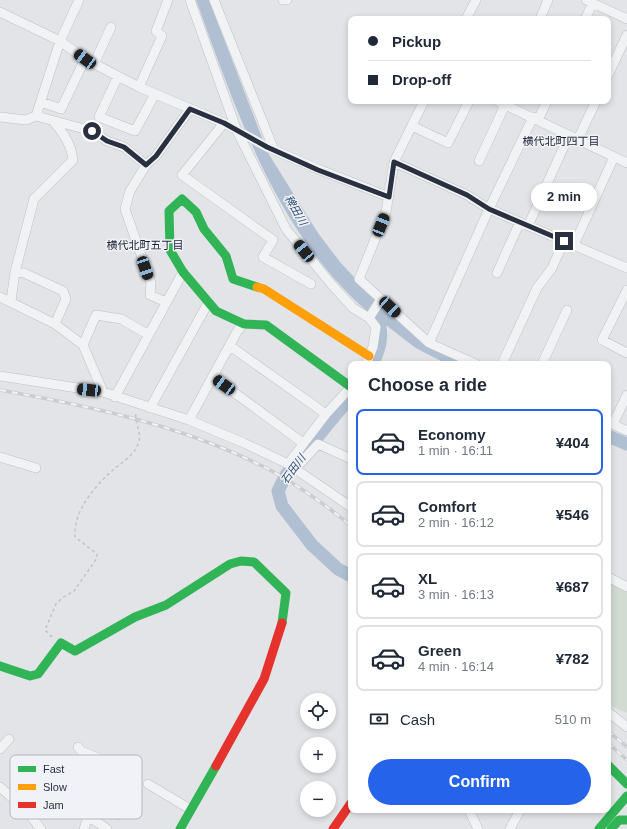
<!DOCTYPE html>
<meta charset="utf-8">
<style>
body{margin:0;font-family:Helvetica,"Noto Sans JP",sans-serif;background:#f2f2f3;color:#1f2937;height:100vh;display:flex;flex-direction:column;font-size:15px;white-space:nowrap}
*{box-sizing:border-box;margin:0}
p{font-size:13px;color:#747a83}
.icon{flex:none;width:22px;height:22px;fill:none;stroke:currentColor;stroke-width:2;stroke-linecap:round;stroke-linejoin:round}
.map{position:relative;flex:1;overflow:hidden}
.details{position:absolute;left:348px;top:361px;width:263px;height:452px;display:flex;flex-direction:column;background:#fff;border-radius:8px;box-shadow:0 2px 6px #0003}
.details>*{flex:none}
.hud{position:absolute;left:348px;top:16px;width:263px;height:88px;border-radius:8px;box-shadow:0 2px 6px #0003;display:grid;align-content:center;height:88px;padding:0 20px;background:#fff}
.fabs{position:absolute;left:300px;top:693px;display:grid;gap:8px}
.fabs a{display:grid;place-items:center;width:36px;height:36px;border-radius:50%;background:#fff;box-shadow:0 2px 6px #0003;font-size:20px}
.end{position:absolute;width:18px;height:18px;margin:-9px;border:5px solid #293141;background:#fff;box-shadow:0 0 0 2px #fff}
.from{border-radius:50%}
.bubble{position:absolute;height:28px;border-radius:14px;background:#fff;box-shadow:0 2px 6px #0003;font-size:13px;font-weight:600;line-height:28px;text-align:center}
.car{position:absolute;width:12px;height:24px;margin:-12px -6px;border-radius:5px;box-shadow:0 0 3px 1px #0007;background:linear-gradient(#222 24%,#8ab4d8 0 40%,#222 0 76%,#8ab4d8 0 86%,#222 0)}
.hud b{display:flex;align-items:center;gap:14px;height:38px;font-size:15px}
.hud b+b{border-top:1px solid #e0e1e3}
.hud i{width:10px;height:10px;background:#1f2937}
ul{padding:0;list-style:none}
li{display:flex;align-items:center;gap:12px;height:66px;margin:0 8px 6px;padding:0 12px;border:2px solid #e0e1e3;border-radius:8px}
li div{flex:1}
li b{display:block;font-size:15px}
li em{font-style:normal;font-weight:600}
li.current{border-color:#2563eb}
li>.icon{width:36px;height:36px;stroke-width:1.5}
h2{padding:0 20px;font-size:18px;line-height:48px}
.pay{display:flex;align-items:center;gap:10px;height:44px;padding:0 20px;font-size:15px}
.pay p{margin-inline-start:auto}
.cta{display:flex;gap:8px;margin-top:auto;padding:8px 20px}
.cta a{flex:1;height:46px;border-radius:24px;background:#2563eb;color:#fff;font-size:16px;font-weight:600;line-height:46px;text-align:center}
.map>svg:first-child{display:block}
</style>
<div class="map">
<svg width="627" height="829" viewBox="0 0 627 829">
<rect width="100%" height="100%" fill="#e2e4e7"/>
<path fill="#d2dbd2" d="M 608,577 L 627,587 L 627,713 L 608,705 Z"/>
<path fill="#b0c0d2" d="M 196,0 L 209,0 L 268,153 L 318,233 L 340,262 L 381,306 L 382,310 L 379,316 L 375,318 C 277,237 238,115 196,0 Z"/>
<g fill="none" stroke-linecap="round" stroke-linejoin="round">
<path stroke="#b0c0d2" stroke-width="13" d="M 368,303 L 420,343 L 461,364
M 372,364 C 383,344 383,330 375,309
M 351,396 L 286,475 L 278,491 L 282,506 L 312,545 L 338,569 L 351,576
M 608,436 L 627,444"/>
<g stroke="#bfc1c5" stroke-width="10">
<path id="street" d="M 190,0 L 237,131 L 286,229 L 332,285 L 353,308 L 369,318 L 376,327 L 373,347 L 366,364
M 214,0 L 274,150
M 283,0 L 287,0
M 586,0 L 627,19
M 0,12 L 60,41 L 85,59 L 139,87 L 224,123 L 267,147 L 318,169 L 389,197
M 466,19 L 476,0
M 540,19 L 548,0
M 585,19 L 593,3
M 94,64 L 111,27
M 608,75 L 627,35
M 118,76 L 99,117 L 135,131 L 155,94
M 139,87 L 162,36 L 156,31 L 168,0
M 424,101 L 394,162 L 386,212 L 359,279 L 429,343 L 476,364
M 497,101 L 627,163
M 41,102 L 61,109 L 85,59
M 36,116 L 60,41 L 79,0
M 0,117 L 26,120 L 36,116 L 92,131 L 107,141 L 124,147 L 146,165 L 156,156 L 190,109
M 538,120 L 547,101
M 224,123 L 182,175 L 273,240 L 263,257 L 311,284
M 412,126 L 448,143 L 469,101
M 578,139 L 596,101
M 479,161 L 505,105
M 394,162 L 467,195 L 489,209 L 627,268
M 146,165 L 130,191 L 125,209 L 151,283 L 150,295 L 166,302
M 528,226 L 569,135
M 574,245 L 614,157
M 15,272 L 24,273 L 63,291 L 66,299 L 55,324
M 497,273 L 520,222
M 627,290 L 602,340 L 627,353
M 0,297 L 55,324 L 83,345 L 103,392
M 11,301 L 15,272 L 34,199 L 73,160 C 71,144 64,134 54,122
M 369,318 L 381,299
M 429,343 L 489,209 L 533,117
M 83,345 L 96,315 L 121,319 L 149,335
M 230,346 L 326,414
M 502,364 L 537,288 L 552,268 L 564,241
M 542,364 L 567,310
M 0,376 L 103,392 L 189,420 L 244,443 L 288,464 L 351,507
M 213,377 L 303,443
M 115,397 L 183,272
M 150,408 L 208,303
M 189,420 L 238,330 L 244,324
M 608,422 L 627,431
M 613,424 L 627,395
M 0,457 L 36,468
M 288,464 L 326,414 L 350,388
M 295,469 L 318,444 L 351,459
M 608,577 L 627,587
M 608,712 L 627,727
M 78,747 L 81,751 L 100,759 L 94,777 L 90,799
M 0,749 L 9,739
M 148,784 L 190,809
M 0,787 L 26,810 L 41,829
M 469,810 L 478,829
M 88,816 L 90,799 L 118,815
M 84,829 L 88,816 L 107,829
M 510,829 L 520,810"/>
</g>
<path stroke="#c1c2c7" stroke-width="1.5" stroke-dasharray="3 3" stroke-linecap="butt" d="M 52,637 L 45,630 L 56,604 L 62,598 L 74,591 L 97,558 L 97,554 L 75,537 C 73,511 95,486 113,470 C 123,461 133,457 138,444 C 143,433 134,424 136,412"/>
<use href="#street" stroke="#f1f2f4" stroke-width="9"/>
<path stroke="#30b455" stroke-width="9" d="M 257,287 L 233,279 L 226,256 L 204,229 L 196,212 L 182,199 L 169,211 L 170,250 L 183,272 L 216,311 L 244,324 L 266,325 L 351,387
M 0,666 L 30,676 L 38,674 L 61,643 L 75,651 L 135,617 L 166,605 L 230,564 L 241,561 L 254,562 L 286,593 L 282,623
M 608,765 L 627,784
M 180,829 L 216,766
M 599,829 L 627,796
M 611,829 L 619,820 L 627,820"/>
<path stroke="#ff9f0a" stroke-width="9" d="M 257,287 L 264,289 L 369,356"/>
<path stroke="#e5322d" stroke-width="9" d="M 216,766 L 264,679 L 282,623
M 333,829 L 351,803"/>
<g stroke="#cbcccf" stroke-width="3.5">
<path id="rail" d="M 0,390 C 88,406 177,424 258,464 C 288,478 325,504 351,526
M 608,731 L 627,747
M 608,743 L 627,760"/>
</g>
<use href="#rail" stroke="#f0f2f7" stroke-width="2" stroke-dasharray="6" stroke-linecap="butt"/>
</g>
<g fill="none" stroke-linecap="round" stroke-linejoin="round">
<path stroke="#293141" stroke-width="5" d="M 92,131 L 107,141 L 124,147 L 146,165 L 156,156 L 190,109 L 224,123 L 267,147 L 318,170 L 389,197 L 394,162 L 467,195 L 489,209 L 564,241"/>
</g>
<g text-anchor="middle" stroke-width="3" stroke-linejoin="round" paint-order="stroke">
<g font-size="11" fill="#1b2232" stroke="#f0f2f7">
<text x="561" y="145">横代北町四丁目</text>
<text x="145" y="249">横代北町五丁目</text>
</g>
<g font-size="11" font-style="italic" fill="#334f75" stroke="#f0f2f7">
<text transform="translate(296 210) rotate(60)" y="4">稗田川</text>
<text transform="translate(293 469) rotate(-54)" y="4">石田川</text>
</g>
</g>
<rect x="10" y="755" width="132" height="64" rx="6" fill="#f0f2f7" stroke="#b4b8c0" stroke-width="1"/>
<rect x="18" y="766" width="18" height="6" fill="#30b455"/>
<rect x="18" y="784" width="18" height="6" fill="#ff9f0a"/>
<rect x="18" y="802" width="18" height="6" fill="#e5322d"/>
<g font-size="11" fill="#293141">
<text x="43" y="773">Fast</text>
<text x="43" y="791">Slow</text>
<text x="43" y="809">Jam</text>
</g>
</svg>
<div class="fabs">
<a><svg class="icon" aria-label="locate" viewBox="0 0 24 24"><circle cx="12" cy="12" r="6"/><path d="M12 2v4M12 18v4M2 12h4M18 12h4"/></svg></a>
<a>+</a>
<a>−</a>
</div>
<i class="end from" style="left:92px;top:131px"></i>
<i class="end" style="left:564px;top:241px"></i>
<div class="bubble" style="left:531px;top:183px;width:66px">2 min</div>
<i class="car" style="left:85px;top:59px;rotate:306deg"></i>
<i class="car" style="left:381px;top:225px;rotate:22deg"></i>
<i class="car" style="left:304px;top:251px;rotate:321deg"></i>
<i class="car" style="left:145px;top:268px;rotate:161deg"></i>
<i class="car" style="left:390px;top:307px;rotate:133deg"></i>
<i class="car" style="left:224px;top:385px;rotate:306deg"></i>
<i class="car" style="left:89px;top:390px;rotate:276deg"></i>
<div class="hud">
<b><i class="from"></i>Pickup</b>
<b><i></i>Drop-off</b>
</div>
<section class="details">
<h2>Choose a ride</h2>
<ul>
<li class="current"><svg class="icon" aria-label="car" viewBox="0 0 24 24"><path d="M5 17H2v-5l4-1 3-4h7l3 4 3 1v5h-3M9 17h6M6 11h13"/><circle cx="7" cy="17" r="2"/><circle cx="17" cy="17" r="2"/></svg><div><b>Economy</b><p>1 min · 16:11</p></div><em>¥404</em></li>
<li><svg class="icon" aria-label="car" viewBox="0 0 24 24"><path d="M5 17H2v-5l4-1 3-4h7l3 4 3 1v5h-3M9 17h6M6 11h13"/><circle cx="7" cy="17" r="2"/><circle cx="17" cy="17" r="2"/></svg><div><b>Comfort</b><p>2 min · 16:12</p></div><em>¥546</em></li>
<li><svg class="icon" aria-label="car" viewBox="0 0 24 24"><path d="M5 17H2v-5l4-1 3-4h7l3 4 3 1v5h-3M9 17h6M6 11h13"/><circle cx="7" cy="17" r="2"/><circle cx="17" cy="17" r="2"/></svg><div><b>XL</b><p>3 min · 16:13</p></div><em>¥687</em></li>
<li><svg class="icon" aria-label="car" viewBox="0 0 24 24"><path d="M5 17H2v-5l4-1 3-4h7l3 4 3 1v5h-3M9 17h6M6 11h13"/><circle cx="7" cy="17" r="2"/><circle cx="17" cy="17" r="2"/></svg><div><b>Green</b><p>4 min · 16:14</p></div><em>¥782</em></li>
</ul>
<div class="pay"><svg class="icon" aria-label="cash" viewBox="0 0 24 24"><path d="M3 7h18v10H3z"/><circle cx="12" cy="12" r="2"/></svg>Cash<p>510 m</p></div>
<div class="cta"><a>Confirm</a></div>
</section>
</div>
